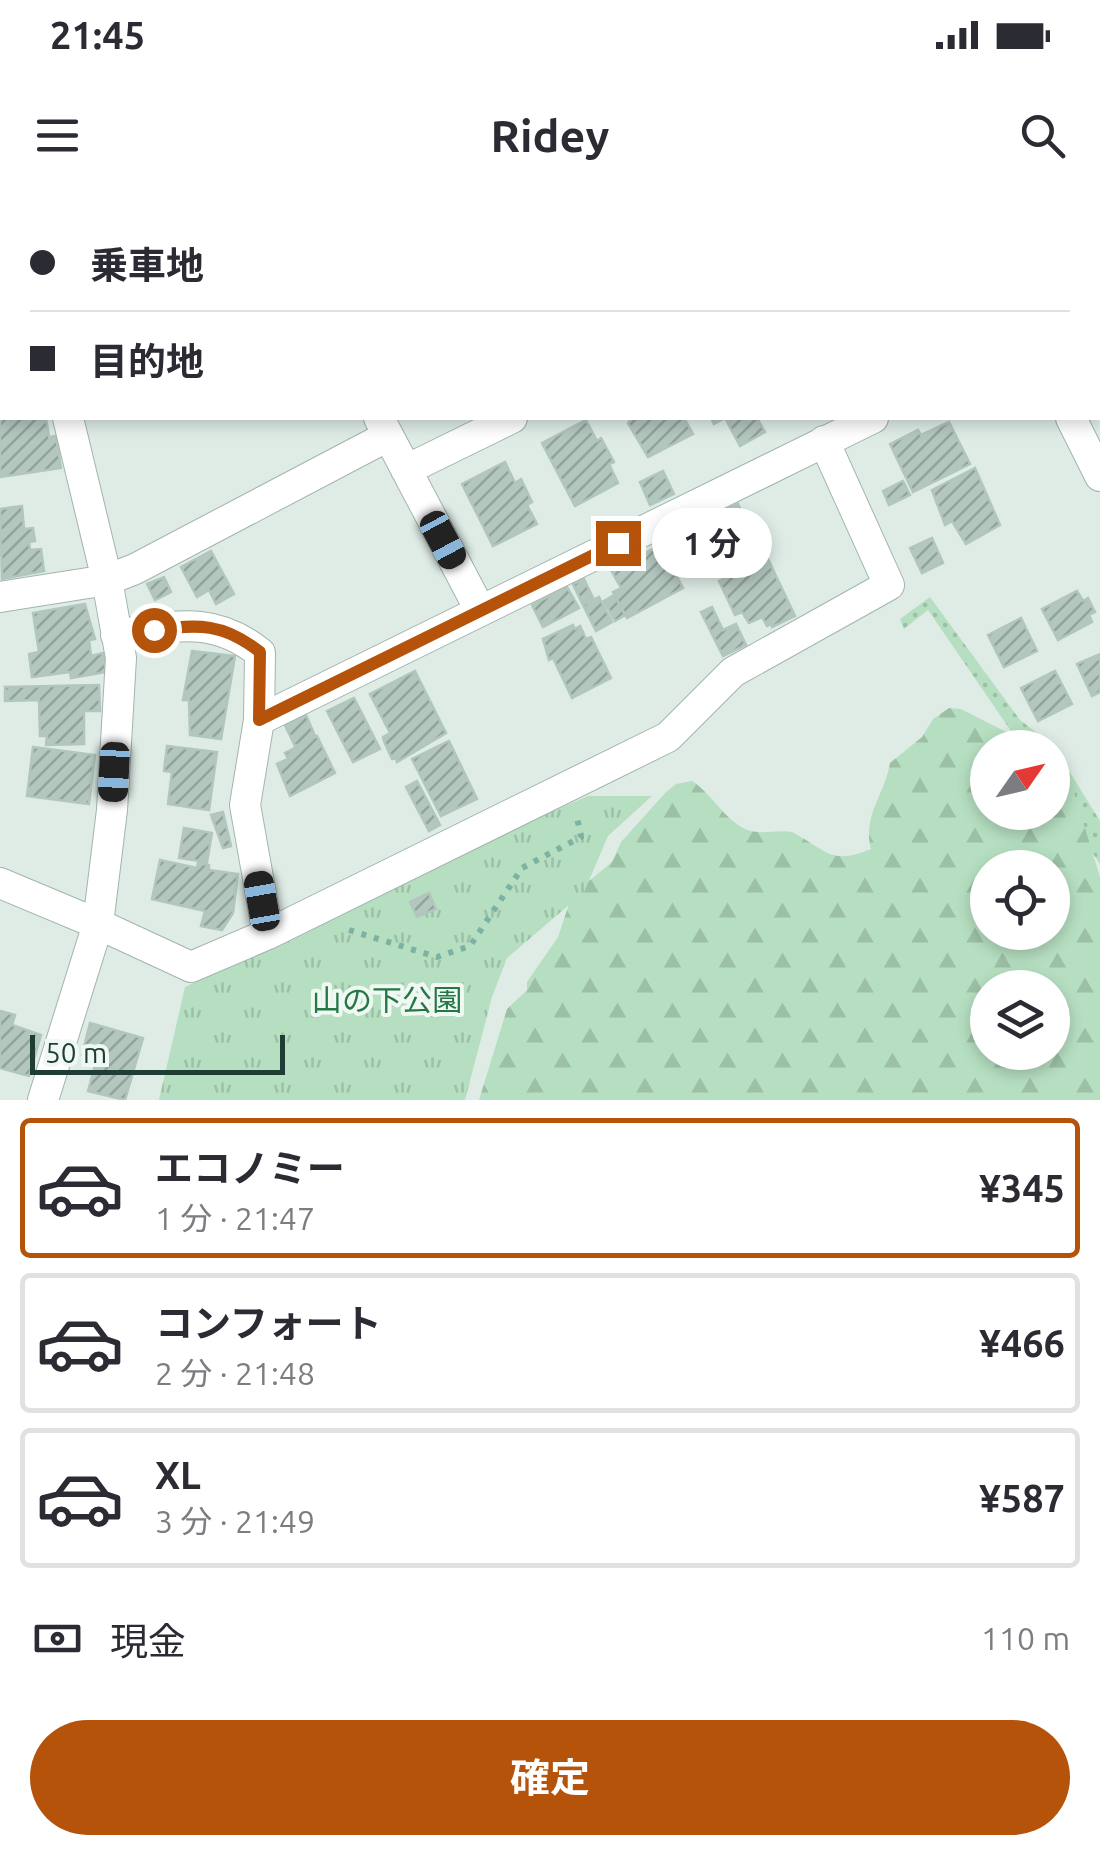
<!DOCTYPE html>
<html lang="ja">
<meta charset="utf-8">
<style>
body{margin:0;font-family:Ubuntu,"Noto Sans JP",sans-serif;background:#f2f2f3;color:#2b2b33;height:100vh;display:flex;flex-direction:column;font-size:38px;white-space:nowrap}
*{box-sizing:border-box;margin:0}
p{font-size:32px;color:#7c7c81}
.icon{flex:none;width:55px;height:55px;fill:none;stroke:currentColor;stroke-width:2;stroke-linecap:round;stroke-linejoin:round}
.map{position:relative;height:900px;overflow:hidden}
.drawer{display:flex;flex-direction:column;background:#fff;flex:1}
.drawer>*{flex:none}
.banner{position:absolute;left:0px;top:0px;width:1100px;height:220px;box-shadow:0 5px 15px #0003;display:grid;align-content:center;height:220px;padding:0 30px;background:#fff}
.needle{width:65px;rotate:56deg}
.tools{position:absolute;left:970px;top:530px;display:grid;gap:20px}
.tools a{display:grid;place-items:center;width:100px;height:100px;border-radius:50%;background:#fff;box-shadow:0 5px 15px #0003;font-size:50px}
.scale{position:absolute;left:30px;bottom:25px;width:255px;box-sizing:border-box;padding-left:10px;border:5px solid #1f3d35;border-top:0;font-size:28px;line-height:35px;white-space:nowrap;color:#1f3d35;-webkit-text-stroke:8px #f0f8f4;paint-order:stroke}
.end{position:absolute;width:45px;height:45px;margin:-22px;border:12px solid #b45309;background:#fff;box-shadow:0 0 0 5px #fff}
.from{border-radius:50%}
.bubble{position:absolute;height:70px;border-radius:35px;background:#fff;box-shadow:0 5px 15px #0003;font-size:32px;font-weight:700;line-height:70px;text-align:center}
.car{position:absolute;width:30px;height:60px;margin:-30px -15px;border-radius:12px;box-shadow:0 0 8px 2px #0007;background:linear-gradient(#222 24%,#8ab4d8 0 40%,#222 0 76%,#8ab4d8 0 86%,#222 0)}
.banner b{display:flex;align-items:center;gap:35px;height:95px;font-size:38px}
.banner b+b{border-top:2px solid #e1e1e2}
.banner i{width:25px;height:25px;background:#2b2b33}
ul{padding:18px 0 0;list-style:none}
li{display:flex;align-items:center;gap:30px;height:140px;margin:0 20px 15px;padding:0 10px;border:5px solid #e1e1e2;border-radius:10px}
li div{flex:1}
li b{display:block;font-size:38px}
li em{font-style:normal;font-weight:700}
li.current{border-color:#b45309}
li>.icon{width:90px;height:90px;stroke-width:1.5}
.pay{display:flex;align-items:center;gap:25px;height:110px;padding:0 30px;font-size:38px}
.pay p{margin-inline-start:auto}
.button{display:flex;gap:20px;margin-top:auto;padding:20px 30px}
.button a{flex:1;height:115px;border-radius:60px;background:#b45309;color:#fff;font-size:40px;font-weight:700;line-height:115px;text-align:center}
.status{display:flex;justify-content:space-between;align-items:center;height:70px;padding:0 50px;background:#fff;direction:ltr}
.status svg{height:28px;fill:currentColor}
header{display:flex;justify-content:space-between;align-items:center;height:130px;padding:0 30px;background:#fff;font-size:45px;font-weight:700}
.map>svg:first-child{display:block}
</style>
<div class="status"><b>21:45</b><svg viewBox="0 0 49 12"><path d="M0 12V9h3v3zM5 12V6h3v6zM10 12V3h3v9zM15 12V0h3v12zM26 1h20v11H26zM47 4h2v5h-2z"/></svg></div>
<header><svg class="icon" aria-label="menu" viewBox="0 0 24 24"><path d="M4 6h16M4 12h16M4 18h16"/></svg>Ridey<svg class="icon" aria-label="search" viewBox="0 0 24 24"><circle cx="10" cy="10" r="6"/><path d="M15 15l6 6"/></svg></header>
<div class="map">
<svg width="1100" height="900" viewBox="0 0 1100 900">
<defs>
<pattern id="grass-dots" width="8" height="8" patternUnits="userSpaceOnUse" patternTransform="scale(2.5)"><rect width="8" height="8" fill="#b6dfc1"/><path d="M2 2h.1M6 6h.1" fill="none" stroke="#9cc0a6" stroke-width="1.8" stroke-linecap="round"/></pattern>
<pattern id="forest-firs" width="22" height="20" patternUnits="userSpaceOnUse" patternTransform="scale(2.5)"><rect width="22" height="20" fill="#b6dfc1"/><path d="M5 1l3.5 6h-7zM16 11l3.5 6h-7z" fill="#9cc0a6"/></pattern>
<pattern id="park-tufts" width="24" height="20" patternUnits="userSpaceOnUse" patternTransform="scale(2.5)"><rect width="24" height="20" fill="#b6dfc1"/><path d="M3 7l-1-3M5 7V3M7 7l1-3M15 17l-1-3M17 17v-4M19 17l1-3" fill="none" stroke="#9cc0a6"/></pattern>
<pattern id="building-hatch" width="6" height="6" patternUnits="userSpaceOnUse" patternTransform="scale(2.5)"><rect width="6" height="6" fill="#b4c7bf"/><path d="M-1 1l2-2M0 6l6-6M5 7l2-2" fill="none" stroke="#92a39c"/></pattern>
</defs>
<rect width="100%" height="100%" fill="#dfece6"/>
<path fill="url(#grass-dots)" d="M 930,397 L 1020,520 L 1053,545 L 1100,621 L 1100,664 L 1053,593 L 1052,548 L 1022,547 L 928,410 L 904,429 L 900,419 Z"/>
<path fill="url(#forest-firs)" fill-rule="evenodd" d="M 949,508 L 961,509 L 1036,547 L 988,548 L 988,612 L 1052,612 L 1053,561 L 1072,586 L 1100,677 L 1100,900 L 479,900 L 507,809 L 527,790 L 527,782 L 558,737 L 572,695 L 612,662 L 621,642 L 666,592 L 676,584 L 692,581 C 712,594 723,618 745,629 C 760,636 777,629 792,632 C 794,633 804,639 806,640 C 833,658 840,661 871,649 C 862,616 885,594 890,563 L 922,537 L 933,519 ZM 988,668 L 1052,668 L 1052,732 L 988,732 ZM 988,788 L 1052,788 L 1052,852 L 988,852 Z"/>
<path fill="url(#park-tufts)" d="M 588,596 L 652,596 L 608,636 L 584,692 L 507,758 L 492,797 L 465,900 L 159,900 L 185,787 L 500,634 Z"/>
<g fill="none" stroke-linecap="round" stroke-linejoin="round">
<path stroke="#82c8d6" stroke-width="10" d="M 910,0 L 911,2"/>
</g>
<path fill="url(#building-hatch)" stroke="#b1c6bd" stroke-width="2.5" d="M 0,218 L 46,218 L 49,237 L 56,236 L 61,268 L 0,277 Z
M 632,218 L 684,218 L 693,234 L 648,257 L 628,223 Z
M 711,218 L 757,218 L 765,232 L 740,246 L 725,218 L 714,224 Z
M 586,220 L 597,241 L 601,238 L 614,262 L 609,264 L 618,283 L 575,306 L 542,243 Z
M 949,222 L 970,264 L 913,292 L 890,244 L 918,230 L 921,235 Z
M 505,262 L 515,283 L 521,279 L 532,302 L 527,305 L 537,324 L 493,346 L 462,284 Z
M 975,268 L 1000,325 L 966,344 L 952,321 L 945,325 L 932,290 Z
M 663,271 L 674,294 L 650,305 L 640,282 Z
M 903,281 L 910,295 L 889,305 L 883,291 Z
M 738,304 L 761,353 L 726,370 L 724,366 L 719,370 L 709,350 L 715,347 L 702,321 Z
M 22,306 L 24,329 L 33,328 L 35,341 L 29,342 L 30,350 L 41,349 L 44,371 L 2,379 L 0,309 Z
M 688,328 L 698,348 L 686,353 L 692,366 L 682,371 L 665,339 Z
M 932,338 L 943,363 L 922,373 L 910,348 Z
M 657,347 L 666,363 L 669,361 L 683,388 L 627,418 L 613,392 L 621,388 L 611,370 Z
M 211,351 L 234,394 L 216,404 L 209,390 L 197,397 L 181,367 Z
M 767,357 L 795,416 L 772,427 L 771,424 L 767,426 L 762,417 L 749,423 L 742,412 L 735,415 L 719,381 Z
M 164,377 L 171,392 L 155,400 L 147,384 Z
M 584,379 L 593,398 L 582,403 L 573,384 Z
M 567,387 L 579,408 L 543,427 L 532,405 Z
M 1077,391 L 1083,401 L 1088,398 L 1095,412 L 1089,415 L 1092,422 L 1058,440 L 1042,409 Z
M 614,395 L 625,415 L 615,421 L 604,401 Z
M 599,397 L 612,422 L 596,431 L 583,405 Z
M 85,404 L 95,439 L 89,440 L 91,456 L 103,453 L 106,472 L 71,478 L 70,472 L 32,477 L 29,454 L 39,452 L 33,413 Z
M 712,407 L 723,430 L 736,424 L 746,445 L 723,456 L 701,412 Z
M 1021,418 L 1037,451 L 1004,467 L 988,435 Z
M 573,425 L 575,429 L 580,426 L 586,439 L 591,437 L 611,478 L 572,498 L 553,458 L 549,460 L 543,439 Z
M 192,451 L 235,456 L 221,539 L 190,535 L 189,500 L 183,500 Z
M 1100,454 L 1100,492 L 1092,496 L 1077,464 Z
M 415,471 L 446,533 L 397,562 L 396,558 L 392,559 L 384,541 L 383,537 L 390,533 L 370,494 Z
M 1055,471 L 1072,504 L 1038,521 L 1021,488 Z
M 99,485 L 100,511 L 84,511 L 84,544 L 46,545 L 47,536 L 40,536 L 39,500 L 5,501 L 5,487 Z
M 354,498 L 380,549 L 353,562 L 327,511 Z
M 306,515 L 315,536 L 295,546 L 285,525 Z
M 317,536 L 335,573 L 290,596 L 277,564 L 288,559 L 285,553 Z
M 449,541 L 477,599 L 441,616 L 412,559 Z
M 167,546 L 217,552 L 209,610 L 168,604 L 172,572 L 164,571 Z
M 33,547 L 95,555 L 89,604 L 27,596 Z
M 417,581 L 440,625 L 429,631 L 406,587 Z
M 223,612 L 231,646 L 223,648 L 211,615 Z
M 184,628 L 212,633 L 207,662 L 179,658 Z
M 160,660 L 197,668 L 198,663 L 209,665 L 209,670 L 238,674 L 233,713 L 222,730 L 201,726 L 205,711 L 152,699 Z
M 429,693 L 436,709 L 417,717 L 410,702 Z
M 0,811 L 15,815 L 12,825 L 41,835 L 29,876 L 0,868 Z
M 90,823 L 143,838 L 125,900 L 88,891 L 97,858 L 82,855 Z"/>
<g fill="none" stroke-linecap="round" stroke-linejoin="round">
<g stroke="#a2b4ad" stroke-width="32">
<path id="street" d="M 266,0 L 267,2
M 875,0 L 876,2
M 1053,0 L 1055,2
M 641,2 L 645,0
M 0,11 L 2,16
M 1098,95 L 1100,100
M 379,218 L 480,410
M 1071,218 L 1100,276
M 406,270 L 512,218
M 0,397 L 107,380 L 135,369 L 388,236
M 116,435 C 173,427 212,414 260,453 L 259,520 L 245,605 L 268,734
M 259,520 L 873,218
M 0,683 L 98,724 L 191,767 L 268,734 L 668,537 L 733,472 L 889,385 L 824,241
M 43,900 L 98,724 L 112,610 L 121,458 L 107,380 L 68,218"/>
</g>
<path stroke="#7db2a2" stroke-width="6" stroke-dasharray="5 8" stroke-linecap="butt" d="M 349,730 L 437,757 L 470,746 L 522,668 L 581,637 L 577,617"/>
<use href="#street" stroke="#fff" stroke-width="30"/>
</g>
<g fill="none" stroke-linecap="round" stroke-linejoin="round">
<path stroke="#b45309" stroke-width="12" d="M 154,430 C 199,424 223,423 260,452 L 259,520 L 618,343"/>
</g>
<g text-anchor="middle" stroke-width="8" stroke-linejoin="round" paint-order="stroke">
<g font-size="30" fill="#267746" stroke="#f0f8f4">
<text x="387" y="811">山の下公園</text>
</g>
</g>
</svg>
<div class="tools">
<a><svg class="needle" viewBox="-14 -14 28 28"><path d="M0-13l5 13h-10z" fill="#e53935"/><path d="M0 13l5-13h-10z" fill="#7c7c81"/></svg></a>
<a><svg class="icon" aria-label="locate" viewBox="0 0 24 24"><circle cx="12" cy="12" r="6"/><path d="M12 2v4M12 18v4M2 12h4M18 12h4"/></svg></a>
<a><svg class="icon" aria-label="layers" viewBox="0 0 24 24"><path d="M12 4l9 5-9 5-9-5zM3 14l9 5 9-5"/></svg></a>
</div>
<div class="scale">50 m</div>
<i class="end from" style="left:154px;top:430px"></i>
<i class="end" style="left:618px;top:343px"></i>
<div class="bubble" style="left:652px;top:308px;width:120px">1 分</div>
<i class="car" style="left:443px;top:340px;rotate:152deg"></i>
<i class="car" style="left:114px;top:572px;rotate:183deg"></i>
<i class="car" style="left:262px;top:701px;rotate:350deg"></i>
<div class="banner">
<b><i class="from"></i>乗車地</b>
<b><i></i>目的地</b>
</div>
</div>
<section class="drawer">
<ul>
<li class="current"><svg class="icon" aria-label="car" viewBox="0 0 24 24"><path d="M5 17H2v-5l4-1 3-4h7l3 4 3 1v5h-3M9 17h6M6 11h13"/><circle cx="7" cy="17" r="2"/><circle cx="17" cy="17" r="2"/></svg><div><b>エコノミー</b><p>1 分 · 21:47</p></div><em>¥345</em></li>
<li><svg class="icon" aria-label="car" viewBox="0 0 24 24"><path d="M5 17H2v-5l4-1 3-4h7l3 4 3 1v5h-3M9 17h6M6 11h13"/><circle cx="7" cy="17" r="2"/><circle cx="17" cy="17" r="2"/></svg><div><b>コンフォート</b><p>2 分 · 21:48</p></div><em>¥466</em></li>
<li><svg class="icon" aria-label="car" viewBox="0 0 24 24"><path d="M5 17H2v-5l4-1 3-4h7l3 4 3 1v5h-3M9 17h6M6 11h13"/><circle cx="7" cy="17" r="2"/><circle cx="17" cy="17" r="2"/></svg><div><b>XL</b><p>3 分 · 21:49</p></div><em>¥587</em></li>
</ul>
<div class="pay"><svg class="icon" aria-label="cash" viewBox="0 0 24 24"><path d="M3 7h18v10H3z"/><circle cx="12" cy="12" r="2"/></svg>現金<p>110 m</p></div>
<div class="button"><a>確定</a></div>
</section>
